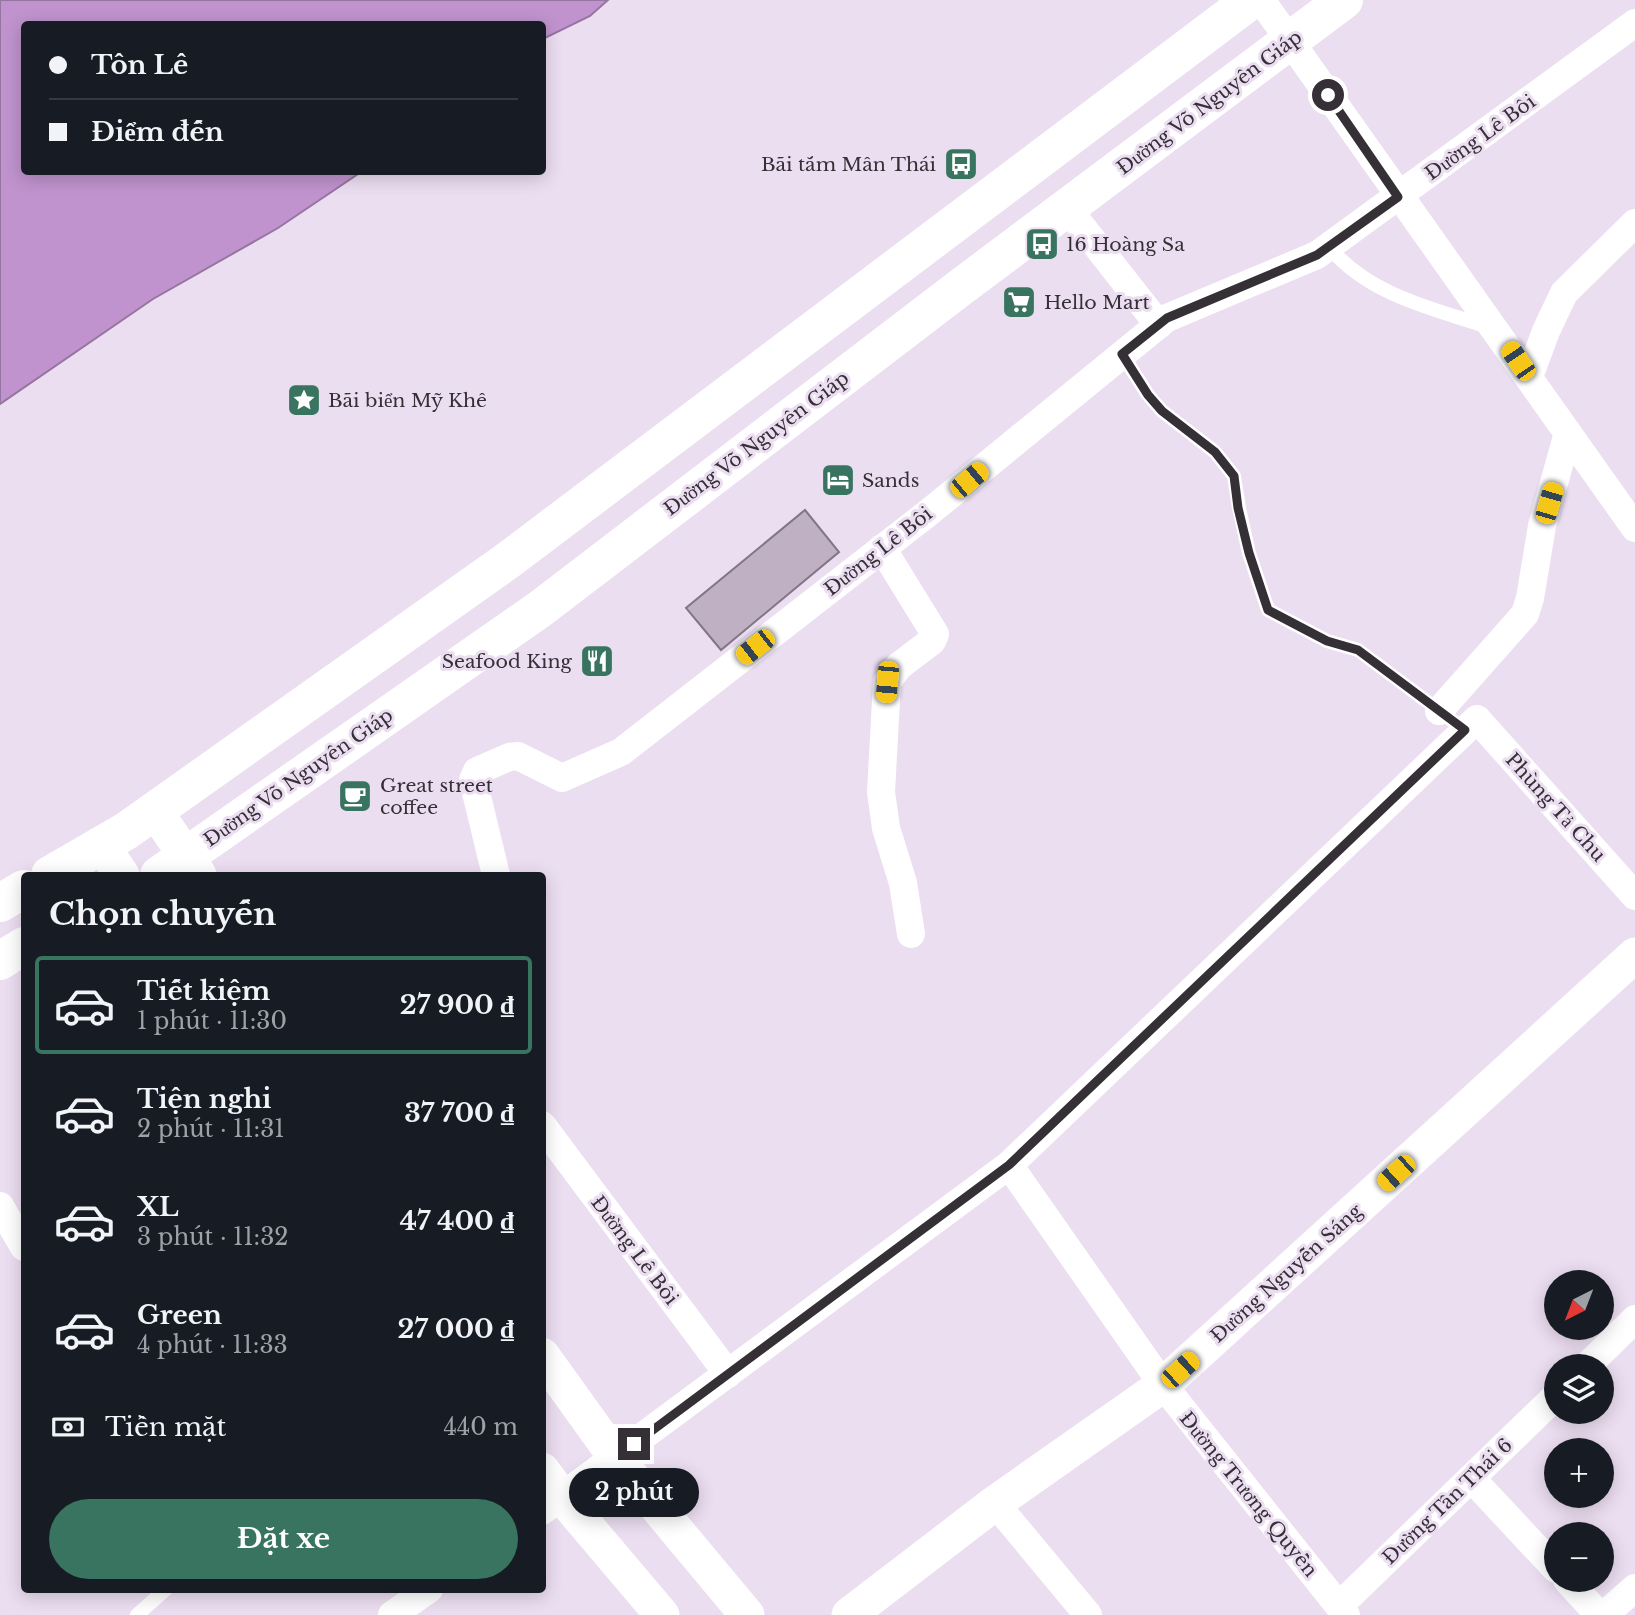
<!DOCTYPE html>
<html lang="vi">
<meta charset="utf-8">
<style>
body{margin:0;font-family:"Libre Baskerville",serif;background:#242831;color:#f1f3f6;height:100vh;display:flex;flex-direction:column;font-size:26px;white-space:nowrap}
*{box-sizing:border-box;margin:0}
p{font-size:23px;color:#9ea1a6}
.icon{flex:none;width:38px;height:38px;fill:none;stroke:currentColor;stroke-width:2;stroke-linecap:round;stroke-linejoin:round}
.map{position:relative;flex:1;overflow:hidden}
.sheet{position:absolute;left:21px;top:872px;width:525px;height:721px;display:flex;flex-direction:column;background:#171b24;border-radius:7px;box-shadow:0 4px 18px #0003}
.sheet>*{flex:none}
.banner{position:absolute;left:21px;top:21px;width:525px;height:154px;border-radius:7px;box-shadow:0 4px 18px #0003;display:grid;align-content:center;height:154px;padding:0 28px;background:#171b24}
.needle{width:46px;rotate:222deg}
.tools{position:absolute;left:1544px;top:1270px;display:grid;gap:14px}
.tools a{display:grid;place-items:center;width:70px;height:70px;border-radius:50%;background:#171b24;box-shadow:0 4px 18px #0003;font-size:35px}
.end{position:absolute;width:32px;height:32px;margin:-16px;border:9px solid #352f36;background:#fff;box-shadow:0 0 0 4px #fff}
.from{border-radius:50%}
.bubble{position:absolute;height:49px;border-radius:24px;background:#171b24;box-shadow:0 4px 18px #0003;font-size:23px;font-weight:700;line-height:49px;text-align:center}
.car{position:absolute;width:21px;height:42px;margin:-21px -10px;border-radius:9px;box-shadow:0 0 5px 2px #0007;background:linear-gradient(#f5c518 24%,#345 0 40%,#f5c518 0 76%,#345 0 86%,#f5c518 0)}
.banner b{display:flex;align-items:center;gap:24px;height:66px;font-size:26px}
.banner b+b{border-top:2px solid #363941}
.banner i{width:18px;height:18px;background:#f1f3f6}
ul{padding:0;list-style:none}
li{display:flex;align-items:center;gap:21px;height:98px;margin:0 14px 10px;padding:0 14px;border:4px solid transparent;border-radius:7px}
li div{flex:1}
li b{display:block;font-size:26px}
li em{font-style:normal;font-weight:700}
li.on{border-color:#38745f}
li>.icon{width:63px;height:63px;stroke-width:1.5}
h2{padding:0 28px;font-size:32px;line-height:84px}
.pay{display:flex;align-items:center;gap:18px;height:77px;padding:0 28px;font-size:26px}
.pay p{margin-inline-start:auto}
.button{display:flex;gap:14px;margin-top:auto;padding:14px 28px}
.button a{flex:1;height:80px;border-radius:42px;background:#38745f;color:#fff;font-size:28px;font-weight:700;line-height:80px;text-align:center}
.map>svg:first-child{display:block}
</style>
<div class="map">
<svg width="1635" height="1615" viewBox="0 0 1635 1615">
<rect width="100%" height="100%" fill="#ecdef1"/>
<path fill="#c093ce" stroke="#9675a0" stroke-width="2" d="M 0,0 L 608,0 L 590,16 L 543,39 L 542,24 L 24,24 L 24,172 L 361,172 L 278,228 L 153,299 L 0,404 Z"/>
<path fill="#bfb1c3" stroke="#827686" stroke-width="2" d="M 805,510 L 839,552 L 721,650 L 686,608 Z"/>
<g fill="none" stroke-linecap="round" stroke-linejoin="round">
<path stroke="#fff" stroke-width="14" d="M 1329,247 C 1369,295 1431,308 1488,327
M 1122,354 L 1148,395 L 1162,411 L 1215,452 L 1234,476 L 1239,508 L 1249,553 L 1268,610 L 1327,641 L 1358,650 L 1465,730
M 137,1615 L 166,1589"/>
<path stroke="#fff" stroke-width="28" d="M 1261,0 L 1635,528
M 1067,208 L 1159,325
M 1529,377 L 1546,331 L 1564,293 L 1635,223
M 882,548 L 935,634 L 932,641 L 899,666 L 887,682 L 881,792 L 886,828 L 903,883 L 911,934
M 1439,711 L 1525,614 L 1530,598 L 1542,526 L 1568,433
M 496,875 L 473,780 L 477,771 L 509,757 L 518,756 L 562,778 L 621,752 L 928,513 L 1167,318 L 1317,255 L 1635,23
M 542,1125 L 728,1374
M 1009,1165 L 1163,1385 L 1346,1615
M 0,1206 L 24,1247
M 1586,1367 L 1635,1319
M 1471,1478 L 1556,1569
M 995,1503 L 1088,1615
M 542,1511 L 1009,1165 L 1477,719 L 1635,896
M 1567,1580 L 1599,1615
M 1339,1606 L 1556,1396
M 392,1615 L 429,1589
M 1604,1615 L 1635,1588"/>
<path stroke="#fff" stroke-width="35" d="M 155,811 L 199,875
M 102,846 L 122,875
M 542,1355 L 616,1458 L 747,1615
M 542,1470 L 563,1498 L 662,1615
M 849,1615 L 995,1503 L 1163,1385 L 1635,955"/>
<path stroke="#fff" stroke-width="38" d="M 50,875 L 126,831 L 507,561 L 1251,0
M 159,875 L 540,609 L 961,287 L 1344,0
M 0,903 L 24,889
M 0,961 L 24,946"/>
</g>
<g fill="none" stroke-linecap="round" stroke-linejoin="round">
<path stroke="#352f36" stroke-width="9" d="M 634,1444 L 1009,1165 L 1465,730 L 1358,650 L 1327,641 L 1268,610 L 1249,553 L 1238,508 L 1234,476 L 1215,452 L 1162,411 L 1148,395 L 1122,354 L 1167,318 L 1317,255 L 1398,197 L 1328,95"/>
</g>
<defs>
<g id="bus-square" transform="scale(1.75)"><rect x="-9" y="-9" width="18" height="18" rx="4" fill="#38745f" stroke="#ecdef1"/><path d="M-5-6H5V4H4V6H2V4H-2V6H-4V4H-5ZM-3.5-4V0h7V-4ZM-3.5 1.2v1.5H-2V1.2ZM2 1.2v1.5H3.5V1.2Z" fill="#fff"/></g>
<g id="supermarket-square" transform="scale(1.75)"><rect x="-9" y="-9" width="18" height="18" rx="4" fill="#38745f" stroke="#ecdef1"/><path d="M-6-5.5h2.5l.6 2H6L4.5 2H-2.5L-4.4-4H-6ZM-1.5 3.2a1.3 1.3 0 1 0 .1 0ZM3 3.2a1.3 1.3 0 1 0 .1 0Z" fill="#fff"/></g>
<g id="sight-square" transform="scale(1.75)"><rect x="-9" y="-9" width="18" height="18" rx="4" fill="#38745f" stroke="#ecdef1"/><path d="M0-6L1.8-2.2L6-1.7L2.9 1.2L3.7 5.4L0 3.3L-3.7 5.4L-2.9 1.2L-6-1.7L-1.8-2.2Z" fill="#fff"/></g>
<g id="hotel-square" transform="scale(1.75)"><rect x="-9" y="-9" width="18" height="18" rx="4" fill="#38745f" stroke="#ecdef1"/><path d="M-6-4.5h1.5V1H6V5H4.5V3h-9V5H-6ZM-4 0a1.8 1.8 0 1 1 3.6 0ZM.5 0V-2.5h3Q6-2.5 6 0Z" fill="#fff"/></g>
<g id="restaurant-square" transform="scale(1.75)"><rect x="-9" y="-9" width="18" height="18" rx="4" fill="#38745f" stroke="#ecdef1"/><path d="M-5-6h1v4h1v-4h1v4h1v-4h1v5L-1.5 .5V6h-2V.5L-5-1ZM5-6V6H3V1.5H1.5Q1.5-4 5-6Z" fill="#fff"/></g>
<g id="cafe-square" transform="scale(1.75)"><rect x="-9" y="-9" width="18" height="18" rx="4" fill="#38745f" stroke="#ecdef1"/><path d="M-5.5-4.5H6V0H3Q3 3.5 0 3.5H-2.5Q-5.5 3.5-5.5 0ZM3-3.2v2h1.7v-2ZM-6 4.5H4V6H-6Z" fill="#fff"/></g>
</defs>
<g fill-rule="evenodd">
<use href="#bus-square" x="961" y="164"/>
<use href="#bus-square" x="1042" y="244"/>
<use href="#supermarket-square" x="1019" y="302"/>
<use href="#sight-square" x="304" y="400"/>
<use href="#hotel-square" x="838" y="480"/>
<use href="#restaurant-square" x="597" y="661"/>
<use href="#cafe-square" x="355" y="796"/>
</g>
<g text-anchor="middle" stroke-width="6" stroke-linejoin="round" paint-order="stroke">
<g font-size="19" fill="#352f36" stroke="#ecdef1">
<text transform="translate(1209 102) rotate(-37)" y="7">Đường Võ Nguyên Giáp</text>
<text transform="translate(1480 137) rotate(-36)" y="7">Đường Lê Bôi</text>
<text transform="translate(756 443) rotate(-37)" y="7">Đường Võ Nguyên Giáp</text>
<text transform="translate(878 551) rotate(-38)" y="7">Đường Lê Bôi</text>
<text transform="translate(298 777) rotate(-35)" y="7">Đường Võ Nguyên Giáp</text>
<text transform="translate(1556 807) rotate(48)" y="7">Phùng Tả Chu</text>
<text transform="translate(635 1250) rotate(53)" y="7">Đường Lê Bôi</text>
<text transform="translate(1286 1273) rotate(-42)" y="7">Đường Nguyễn Sáng</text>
<text transform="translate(1249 1494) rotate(51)" y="7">Đường Trương Quyền</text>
<text transform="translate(1447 1501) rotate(-44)" y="7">Đường Tân Thái 6</text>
</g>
<g font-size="19" fill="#352f36" stroke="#ecdef1" text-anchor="start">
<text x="936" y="171" text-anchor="end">Bãi tắm Mân Thái</text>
<text x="1066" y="251">16 Hoàng Sa</text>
<text x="1044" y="309">Hello Mart</text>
<text x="328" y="407">Bãi biển Mỹ Khê</text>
<text x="862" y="487">Sands</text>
<text x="572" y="668" text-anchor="end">Seafood King</text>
<text x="380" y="792">Great street<tspan x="380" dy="22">coffee</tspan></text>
</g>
</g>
</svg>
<div class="tools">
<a><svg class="needle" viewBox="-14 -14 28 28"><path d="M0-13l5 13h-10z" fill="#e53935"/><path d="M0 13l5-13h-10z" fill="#9ea1a6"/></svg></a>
<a><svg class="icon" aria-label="layers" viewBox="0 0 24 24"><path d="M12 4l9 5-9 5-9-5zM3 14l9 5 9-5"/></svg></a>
<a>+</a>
<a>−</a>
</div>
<i class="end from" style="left:1328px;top:95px"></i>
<i class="end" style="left:634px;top:1444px"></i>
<div class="bubble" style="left:569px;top:1468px;width:130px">2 phút</div>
<i class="car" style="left:1518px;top:361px;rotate:326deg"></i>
<i class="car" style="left:969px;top:480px;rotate:50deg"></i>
<i class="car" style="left:1549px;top:503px;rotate:16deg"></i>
<i class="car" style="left:755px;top:647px;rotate:232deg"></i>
<i class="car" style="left:887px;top:682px;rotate:185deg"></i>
<i class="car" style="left:1396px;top:1173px;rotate:228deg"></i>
<i class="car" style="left:1180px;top:1370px;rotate:48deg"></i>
<div class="banner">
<b><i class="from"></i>Tôn Lê</b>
<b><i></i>Điểm đến</b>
</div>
<section class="sheet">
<h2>Chọn chuyến</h2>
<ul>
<li class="on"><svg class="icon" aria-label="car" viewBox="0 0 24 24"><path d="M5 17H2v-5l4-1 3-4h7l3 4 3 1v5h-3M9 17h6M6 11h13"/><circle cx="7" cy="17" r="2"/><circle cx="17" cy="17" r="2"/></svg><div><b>Tiết kiệm</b><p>1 phút · 11:30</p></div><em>27 900 ₫</em></li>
<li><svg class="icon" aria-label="car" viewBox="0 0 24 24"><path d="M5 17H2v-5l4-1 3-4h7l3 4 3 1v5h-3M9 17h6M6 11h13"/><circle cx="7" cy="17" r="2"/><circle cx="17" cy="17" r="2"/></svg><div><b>Tiện nghi</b><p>2 phút · 11:31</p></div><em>37 700 ₫</em></li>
<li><svg class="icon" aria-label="car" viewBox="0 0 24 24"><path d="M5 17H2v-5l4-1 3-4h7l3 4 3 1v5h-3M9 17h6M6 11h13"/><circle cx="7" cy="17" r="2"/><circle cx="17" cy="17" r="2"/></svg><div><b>XL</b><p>3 phút · 11:32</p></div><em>47 400 ₫</em></li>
<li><svg class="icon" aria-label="car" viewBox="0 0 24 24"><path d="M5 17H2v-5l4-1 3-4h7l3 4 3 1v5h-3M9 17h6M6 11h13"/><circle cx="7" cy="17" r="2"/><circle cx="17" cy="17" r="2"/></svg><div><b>Green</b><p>4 phút · 11:33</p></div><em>27 000 ₫</em></li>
</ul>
<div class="pay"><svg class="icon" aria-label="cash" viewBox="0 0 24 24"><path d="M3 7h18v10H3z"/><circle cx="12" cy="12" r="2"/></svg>Tiền mặt<p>440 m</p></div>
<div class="button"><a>Đặt xe</a></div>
</section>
</div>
